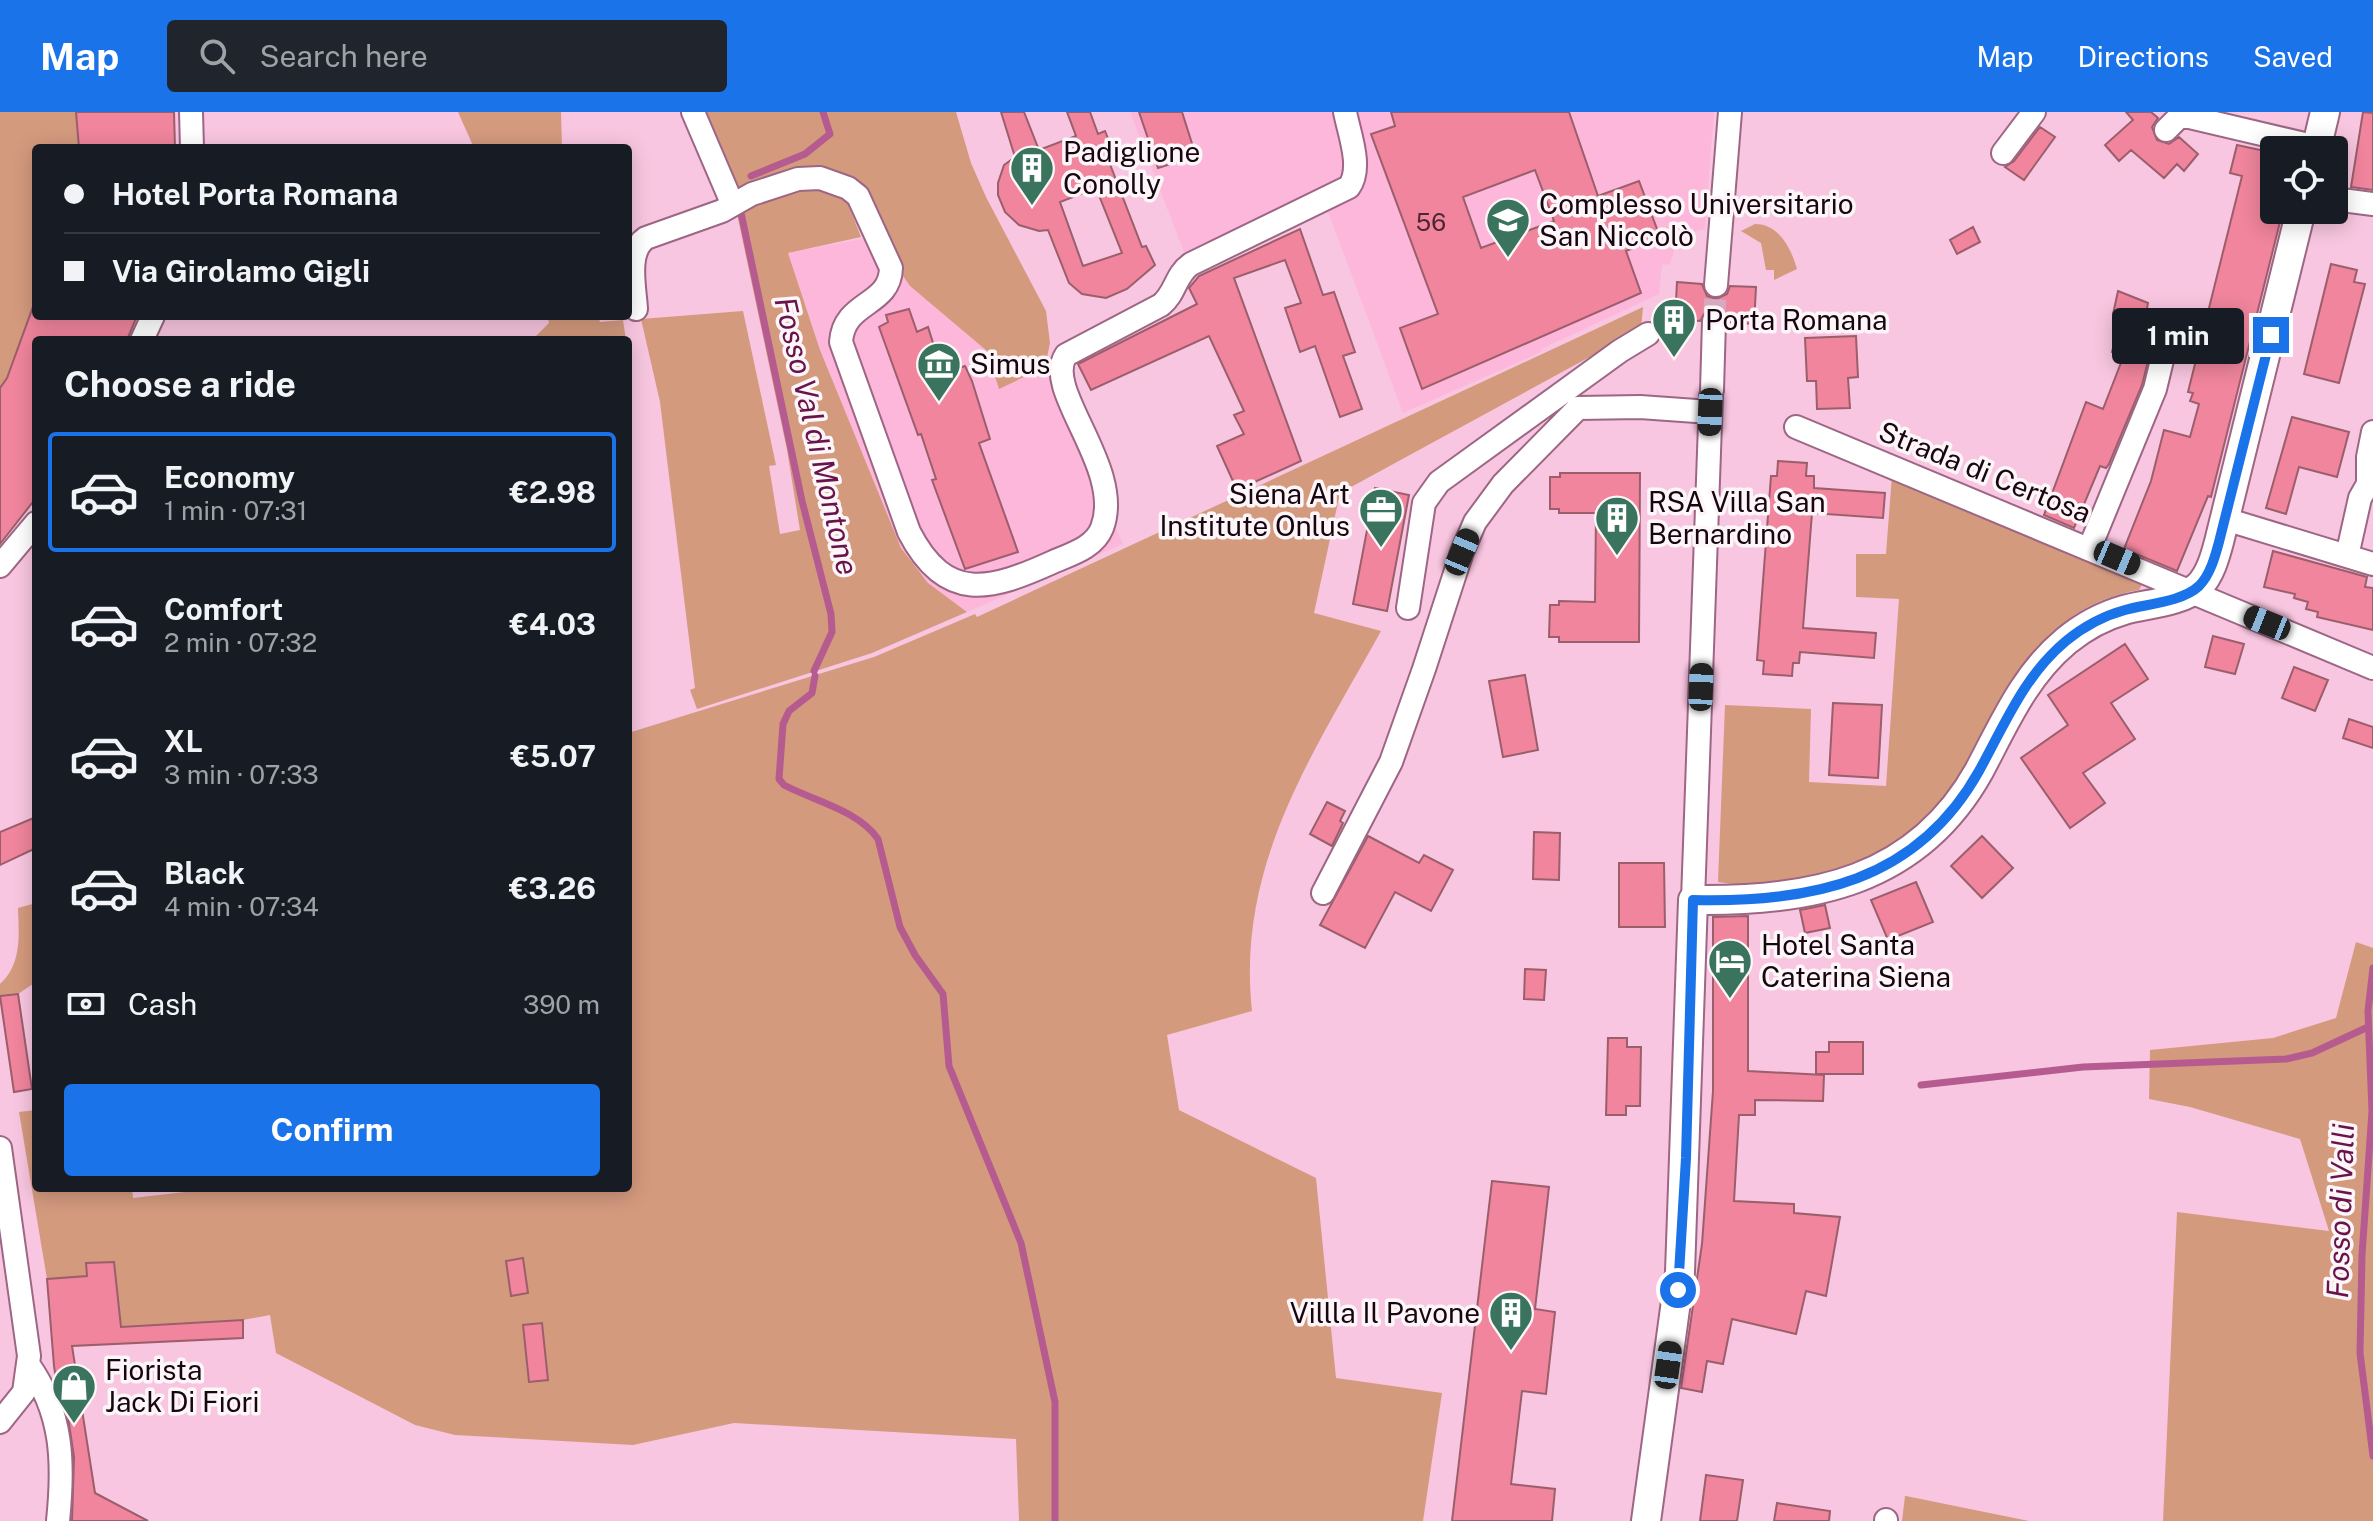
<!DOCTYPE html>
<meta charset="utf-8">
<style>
body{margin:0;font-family:"Public Sans",sans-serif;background:#20242c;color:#f1f3f6;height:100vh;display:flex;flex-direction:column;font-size:30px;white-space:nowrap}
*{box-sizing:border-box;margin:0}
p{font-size:26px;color:#9ea1a6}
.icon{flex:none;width:44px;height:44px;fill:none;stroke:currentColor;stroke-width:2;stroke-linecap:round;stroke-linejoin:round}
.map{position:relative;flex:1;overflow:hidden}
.side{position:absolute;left:32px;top:224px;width:600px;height:856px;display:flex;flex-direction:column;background:#171b24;border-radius:8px;box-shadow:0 4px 20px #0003}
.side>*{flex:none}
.guide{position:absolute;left:32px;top:32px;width:600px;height:176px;border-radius:8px;box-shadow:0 4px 20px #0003;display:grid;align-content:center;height:176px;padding:0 32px;background:#171b24}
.controls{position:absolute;left:2260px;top:24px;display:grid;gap:16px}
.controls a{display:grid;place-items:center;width:88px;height:88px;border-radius:8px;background:#171b24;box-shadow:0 4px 20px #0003;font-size:40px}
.end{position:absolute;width:36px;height:36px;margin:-18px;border:10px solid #1a73e8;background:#fff;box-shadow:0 0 0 4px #fff}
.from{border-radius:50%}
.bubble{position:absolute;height:56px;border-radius:8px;background:#171b24;box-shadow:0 4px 20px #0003;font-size:26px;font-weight:700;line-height:56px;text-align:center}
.car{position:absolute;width:24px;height:48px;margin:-24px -12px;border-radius:10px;box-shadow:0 0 6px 2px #0007;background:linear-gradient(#222 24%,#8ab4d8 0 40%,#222 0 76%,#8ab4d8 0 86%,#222 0)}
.guide b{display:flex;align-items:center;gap:28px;height:76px;font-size:30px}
.guide b+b{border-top:2px solid #363941}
.guide i{width:20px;height:20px;background:#f1f3f6}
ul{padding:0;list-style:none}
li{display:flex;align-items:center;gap:24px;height:120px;margin:0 16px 12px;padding:0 16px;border:4px solid transparent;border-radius:8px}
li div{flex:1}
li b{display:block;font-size:30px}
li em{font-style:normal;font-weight:700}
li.selected{border-color:#1a73e8}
li>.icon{width:72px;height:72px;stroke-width:1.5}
h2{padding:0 32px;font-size:36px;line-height:96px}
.pay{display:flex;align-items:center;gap:20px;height:88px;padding:0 32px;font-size:30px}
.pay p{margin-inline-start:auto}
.action{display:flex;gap:16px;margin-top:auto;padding:16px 32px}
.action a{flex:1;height:92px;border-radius:8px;background:#1a73e8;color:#fff;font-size:32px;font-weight:700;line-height:92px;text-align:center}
header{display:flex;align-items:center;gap:48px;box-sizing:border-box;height:112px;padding:0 40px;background:#1a73e8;color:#fff}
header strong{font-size:38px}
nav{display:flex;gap:44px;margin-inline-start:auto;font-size:28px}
.search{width:560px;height:72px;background:#20242c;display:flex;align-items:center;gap:20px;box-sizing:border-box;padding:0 28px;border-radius:8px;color:#9ea1a6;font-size:30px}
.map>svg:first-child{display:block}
</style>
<header>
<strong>Map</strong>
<div class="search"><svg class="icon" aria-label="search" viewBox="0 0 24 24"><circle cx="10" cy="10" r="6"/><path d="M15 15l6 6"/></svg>Search here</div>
<nav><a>Map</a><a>Directions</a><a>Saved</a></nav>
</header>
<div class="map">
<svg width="2373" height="1409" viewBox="0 0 2373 1409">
<rect width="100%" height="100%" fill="#f8c6e0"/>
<path fill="#fcb7db" d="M 1130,0 L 1714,0 L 1705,117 L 1689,121 L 1676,133 L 1670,152 L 1662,153 L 1659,182 L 1541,237 L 1541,240 L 1403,301 L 1329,102 L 1301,87 L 1184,140 Z
M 882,123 L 910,174 L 987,239 L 999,276 L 1045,255 L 1123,432 L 967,500 L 928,471 L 901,436 L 866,354 L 820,238 L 788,141 Z"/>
<path fill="#d49a7e" d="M 0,0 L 76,0 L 79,36 L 36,36 L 36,186 L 7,266 L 0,276 Z
M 458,0 L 561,0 L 562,36 L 474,36 Z
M 700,0 L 956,0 L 971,51 L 986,85 L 1046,199 L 1050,231 L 1045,255 L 999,277 L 987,239 L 910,174 L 897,155 L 863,73 L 834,60 L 734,81 Z
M 817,75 L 846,87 L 861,125 L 788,141 L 820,238 L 901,436 L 928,471 L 967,500 L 872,541 L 697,597 L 690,578 L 695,576 L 660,290 L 641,207 L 743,199 L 776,353 L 769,354 L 780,422 L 800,418 L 787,338 L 736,97 L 799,77 Z
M 1755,112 C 1779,112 1791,136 1797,157 L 1774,168 L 1774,158 L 1766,158 L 1761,131 L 1741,119 Z
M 1643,195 L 1641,217 L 1340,381 L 1314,501 L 1381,519 C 1313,642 1236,752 1252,899 L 1167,923 L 1179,998 L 1316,1066 L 1336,1266 L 1442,1281 L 1423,1409 L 1019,1409 L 1016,1327 L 734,1311 L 633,1333 L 455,1323 L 415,1313 L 276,1241 L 270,1203 L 243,1208 L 104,1216 L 47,1167 L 19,1000 L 36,998 L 36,1076 L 132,1076 L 133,1086 L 219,1076 L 628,1076 L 628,621 L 874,545 L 975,502 L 977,505 Z
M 547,204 L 598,204 L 600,210 L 623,208 L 626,228 L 532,228 L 549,211 Z
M 1892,363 L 2145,467 L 2139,478 C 2042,495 2013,571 1969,648 C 1961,662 1954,677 1944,690 C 1918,724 1874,749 1833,761 C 1796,771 1756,777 1718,770 L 1725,593 L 1811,597 L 1809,670 L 1886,674 L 1899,487 L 1856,485 L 1856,442 L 1886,442 Z
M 36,791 L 36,870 L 18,882 L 0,884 L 0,872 C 22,852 19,823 18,796 Z
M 2356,830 L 2373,836 L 2373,1409 L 2163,1409 L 2177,1100 L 2329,1119 L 2300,1027 L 2190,995 L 2149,987 L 2150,938 L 2273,926 L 2336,906 Z
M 1905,1384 L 1906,1384 L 2029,1409 L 1902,1409 Z"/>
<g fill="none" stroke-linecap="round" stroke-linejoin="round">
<path stroke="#b65b8f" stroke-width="7" d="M 751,64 L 805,42 L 830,22 L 823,0
M 740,96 L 802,389 L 831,502 L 832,520 L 814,559
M 815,564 L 812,581 L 789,599 L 783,612 L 779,667 L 784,673 C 814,689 858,698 878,727 L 900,815 L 915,843 L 943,882 L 949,954 L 1021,1131 L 1055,1290 L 1055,1409
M 2373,856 L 2368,899 L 2372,999 L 2362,1143 L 2360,1241 L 2373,1344
M 1921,973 L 2083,955 L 2286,947 L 2312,941 L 2368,915"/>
</g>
<path fill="#f0859d" stroke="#9b5e6b" stroke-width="2" fill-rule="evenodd" d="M 76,0 L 174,0 L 175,36 L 79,36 Z
M 1001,0 L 1024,0 L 1039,38 L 1076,24 L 1067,0 L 1090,0 L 1098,22 L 1105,19 L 1115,44 L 1108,47 L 1142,135 L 1146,134 L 1155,153 L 1127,177 L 1106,186 L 1082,182 L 1069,171 L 1048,118 L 1039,119 L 1019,113 L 1005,100 L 998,83 L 998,71 L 1004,53 L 1015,45 ZM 1096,76 L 1122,141 L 1083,154 L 1060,90 Z
M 1139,0 L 1182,0 L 1196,44 L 1158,56 Z
M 1391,0 L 1569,0 L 1598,84 L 1639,69 L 1660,125 L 1626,139 L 1641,181 L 1422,277 L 1400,216 L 1438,202 L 1371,22 L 1395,14 ZM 1535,58 L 1554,109 L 1481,136 L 1463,85 Z
M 2126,0 L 2151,0 L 2158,6 L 2152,15 L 2157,28 L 2169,32 L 2179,25 L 2198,42 L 2184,59 L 2177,52 L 2164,66 L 2131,38 L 2119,49 L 2105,33 L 2133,8 Z
M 2363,0 L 2373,1 L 2373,78 L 2351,75 Z
M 2040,15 L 2055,25 L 2024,68 L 2005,55 L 2014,49 Z
M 2237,33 L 2265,39 L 2264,44 L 2274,46 L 2274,98 L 2283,98 L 2211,385 L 2208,384 L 2177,459 L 2124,437 L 2151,369 L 2164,318 L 2190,325 L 2199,292 L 2190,289 L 2193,281 L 2188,280 L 2242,64 L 2230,61 Z
M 1973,115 L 1980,130 L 1957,142 L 1950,128 Z
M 1300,117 L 1323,183 L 1334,180 L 1355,240 L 1343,244 L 1362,297 L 1340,305 L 1315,234 L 1300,240 L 1285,196 L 1301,191 L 1285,148 L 1234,166 L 1301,349 L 1237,378 L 1217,334 L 1244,322 L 1234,303 L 1244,299 L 1209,224 L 1091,278 L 1078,252 L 1197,192 L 1189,176 L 1199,164 Z
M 2331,152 L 2357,158 L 2354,170 L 2365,172 L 2339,271 L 2304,262 Z
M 1677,170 L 1702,172 L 1707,184 L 1716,187 L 1727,182 L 1730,174 L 1756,175 L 1754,212 L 1728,210 L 1726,202 L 1715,195 L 1707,197 L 1700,209 L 1675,207 Z
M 2118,179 L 2148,191 L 2146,202 L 2159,205 L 2142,273 L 2109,352 L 2106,356 L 2100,354 L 2074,416 L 2044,403 L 2086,290 L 2103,297 L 2124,243 L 2112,240 L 2121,204 L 2113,202 Z
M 34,192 L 36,204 L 137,204 L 127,228 L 36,228 L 36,386 L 0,432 L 0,276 L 7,266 Z
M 909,197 L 917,220 L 928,215 L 934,234 L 941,232 L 950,259 L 965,254 L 972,269 L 990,327 L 979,331 L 1018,440 L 965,457 L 932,368 L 936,367 L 921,322 L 918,323 L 879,215 L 888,210 L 886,203 Z
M 1856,224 L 1858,265 L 1848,266 L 1850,296 L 1817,297 L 1816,269 L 1807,269 L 1805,226 Z
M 2292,305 L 2349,320 L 2337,365 L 2299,355 L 2286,402 L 2266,396 Z
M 1778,349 L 1807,351 L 1806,364 L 1814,364 L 1814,376 L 1885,381 L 1883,406 L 1812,401 L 1803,516 L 1876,521 L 1874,546 L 1800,540 L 1799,551 L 1793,551 L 1792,564 L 1763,562 L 1764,549 L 1757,548 L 1771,364 L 1777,364 Z
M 1560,361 L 1640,361 L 1639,530 L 1559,530 L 1559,525 L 1549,525 L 1550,493 L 1559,493 L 1559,489 L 1595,490 L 1596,401 L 1559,401 L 1559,397 L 1550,397 L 1550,365 L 1560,365 Z
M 1375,376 L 1409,383 L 1387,499 L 1353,492 Z
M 2273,439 L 2367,465 L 2365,475 L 2373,476 L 2373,518 L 2317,505 L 2318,500 L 2306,497 L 2308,490 L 2294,486 L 2295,482 L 2264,475 Z
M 2213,524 L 2244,532 L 2235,562 L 2205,555 Z
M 2125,532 L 2148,567 L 2111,591 L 2135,627 L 2083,661 L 2105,691 L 2070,716 L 2021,646 L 2068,613 L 2048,583 Z
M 2294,555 L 2328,568 L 2315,599 L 2282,586 Z
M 1525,563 L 1538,638 L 1503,645 L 1489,569 Z
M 1833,591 L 1882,593 L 1878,666 L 1829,663 Z
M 2349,607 L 2373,615 L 2373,636 L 2343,626 Z
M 1327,690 L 1345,699 L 1340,709 L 1343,711 L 1332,734 L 1310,722 Z
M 36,705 L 36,736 L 0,753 L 0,720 Z
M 1534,720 L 1560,721 L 1559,768 L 1533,767 Z
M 1368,724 L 1419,751 L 1424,743 L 1453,758 L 1431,799 L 1395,780 L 1365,836 L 1320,813 Z
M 1982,724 L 2013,756 L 1982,786 L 1951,754 Z
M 1619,751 L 1664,751 L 1665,815 L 1619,815 Z
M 1916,770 L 1933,810 L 1888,828 L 1871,788 Z
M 1825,793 L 1830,816 L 1805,821 L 1800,798 Z
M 1748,804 L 1748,959 L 1824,963 L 1823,989 L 1755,988 L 1755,1003 L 1739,1003 L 1734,1089 L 1794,1092 L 1794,1101 L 1840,1105 L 1826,1184 L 1806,1179 L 1796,1222 L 1732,1207 L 1723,1252 L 1707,1249 L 1702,1280 L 1681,1276 L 1702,1132 L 1713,979 L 1713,805 Z
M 1525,857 L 1546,858 L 1544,888 L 1524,887 Z
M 18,882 L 32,977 L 14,980 L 0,884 Z
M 1608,926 L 1627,926 L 1627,935 L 1641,935 L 1640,994 L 1626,994 L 1626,1003 L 1606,1003 Z
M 1829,930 L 1863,930 L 1863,962 L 1816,962 L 1816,940 L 1829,940 Z
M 1492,1069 L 1549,1075 L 1535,1197 L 1555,1200 L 1546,1282 L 1522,1279 L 1511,1372 L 1555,1377 L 1552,1409 L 1452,1409 Z
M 523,1146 L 528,1181 L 511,1184 L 506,1149 Z
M 114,1150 L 121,1215 L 243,1208 L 243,1226 L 72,1234 L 95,1381 L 148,1409 L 72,1409 L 74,1345 L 68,1305 L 57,1275 L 54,1254 L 47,1167 L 87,1164 L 86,1151 Z
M 542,1211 L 548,1268 L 529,1270 L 523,1213 Z
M 1706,1363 L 1743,1368 L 1737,1409 L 1700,1409 Z
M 1777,1391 L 1830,1399 L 1829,1409 L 1774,1409 Z"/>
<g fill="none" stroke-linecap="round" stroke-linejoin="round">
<path stroke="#d6a9c1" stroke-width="22" stroke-dasharray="22 11" stroke-linecap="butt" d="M 1714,209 L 1716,173"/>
<g stroke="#9d6684" stroke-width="26">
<path id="minor" d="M 191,0 L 192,36
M 693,0 L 732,91
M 2166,18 L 2181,3 L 2317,35
M 2003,41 L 2034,0
M 2334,87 L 2373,92
M 1716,173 L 1730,0
M 636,197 C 635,177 626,139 646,126 L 722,99 L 752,82 L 798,67 L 820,66 L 848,76 L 858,84 L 891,156 C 890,195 844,188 841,230 L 909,420 C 946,492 991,478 1053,450 C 1071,442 1094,436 1102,416 C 1125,356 1042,278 1066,243 L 1161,193 C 1176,181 1175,163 1191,152 L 1349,75 C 1363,56 1349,21 1345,0
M 142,228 L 153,204
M 1712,278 L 1714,209
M 1796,315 L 2373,556
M 2225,407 L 2373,452
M 2090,435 L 2155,277 L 2171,211
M 2347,444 L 2360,386 L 2368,372 L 2368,345 L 2373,320
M 0,454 L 36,411
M 1408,496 L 1424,391 L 1439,370 L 1620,239 L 1648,222
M 1323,781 L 1391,650 L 1424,557 L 1462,440 L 1475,410 L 1503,372 L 1578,296 L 1640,295 L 1710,300
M 1693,788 L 1711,284
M 0,1036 L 29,1244 L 24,1280 L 0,1310
M 28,1252 C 63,1301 64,1351 58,1409
M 1886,1409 L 1886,1408"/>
</g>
<g stroke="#9d6684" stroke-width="32">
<path id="major" d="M 2316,38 L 2325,0
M 1646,1409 L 1680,1160 L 1693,788 C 1811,790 1917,770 1979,659 C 2004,612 2024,564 2066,529 C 2083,515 2103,504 2124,498 C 2146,492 2182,490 2199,474 C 2210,463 2215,445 2219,430 L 2301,98"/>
</g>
<use href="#minor" stroke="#fff" stroke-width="22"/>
<use href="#major" stroke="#fff" stroke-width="28"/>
</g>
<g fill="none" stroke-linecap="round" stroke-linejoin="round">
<path stroke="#1a73e8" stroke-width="10" d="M 1678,1178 L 1686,1046 L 1693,788 C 1811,791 1917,770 1979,659 C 2005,612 2024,564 2066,529 C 2083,515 2103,504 2125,498 C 2146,492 2182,490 2199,474 C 2210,463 2215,445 2219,430 L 2271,223"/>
</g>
<defs>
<g id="building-pin" transform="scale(2.3)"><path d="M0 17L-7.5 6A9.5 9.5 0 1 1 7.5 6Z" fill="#3a745e" stroke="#fcf6f9"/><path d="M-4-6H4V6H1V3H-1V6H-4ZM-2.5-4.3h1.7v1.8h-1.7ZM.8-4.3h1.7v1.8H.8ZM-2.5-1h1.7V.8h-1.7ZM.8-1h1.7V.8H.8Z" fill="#fff"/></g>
<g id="university-pin" transform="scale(2.3)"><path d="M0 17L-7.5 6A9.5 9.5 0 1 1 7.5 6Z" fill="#3a745e" stroke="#fcf6f9"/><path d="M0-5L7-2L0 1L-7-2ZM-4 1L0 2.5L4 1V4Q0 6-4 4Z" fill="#fff"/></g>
<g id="museum-pin" transform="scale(2.3)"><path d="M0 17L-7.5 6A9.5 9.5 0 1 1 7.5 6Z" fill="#3a745e" stroke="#fcf6f9"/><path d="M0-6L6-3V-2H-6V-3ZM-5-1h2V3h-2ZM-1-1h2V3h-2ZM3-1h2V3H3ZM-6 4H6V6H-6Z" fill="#fff"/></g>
<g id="office-pin" transform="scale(2.3)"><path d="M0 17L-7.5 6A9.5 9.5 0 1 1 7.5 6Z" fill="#3a745e" stroke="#fcf6f9"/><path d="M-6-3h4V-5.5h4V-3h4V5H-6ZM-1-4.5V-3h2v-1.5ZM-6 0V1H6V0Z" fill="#fff"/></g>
<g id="hotel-pin" transform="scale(2.3)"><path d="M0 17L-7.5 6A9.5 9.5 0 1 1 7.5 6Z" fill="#3a745e" stroke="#fcf6f9"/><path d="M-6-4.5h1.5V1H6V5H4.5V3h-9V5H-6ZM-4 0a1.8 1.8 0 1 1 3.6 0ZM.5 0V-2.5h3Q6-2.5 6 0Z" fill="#fff"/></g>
<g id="shop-pin" transform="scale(2.3)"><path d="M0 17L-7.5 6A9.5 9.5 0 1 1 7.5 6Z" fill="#3a745e" stroke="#fcf6f9"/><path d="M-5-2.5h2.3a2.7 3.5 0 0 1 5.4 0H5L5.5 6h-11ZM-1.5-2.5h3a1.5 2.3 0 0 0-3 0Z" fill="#fff"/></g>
</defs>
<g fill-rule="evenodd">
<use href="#building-pin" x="1032" y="56"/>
<use href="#university-pin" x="1508" y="108"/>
<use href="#building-pin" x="1674" y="208"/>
<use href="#museum-pin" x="939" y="252"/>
<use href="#office-pin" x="1381" y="398"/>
<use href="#building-pin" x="1617" y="406"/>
<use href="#hotel-pin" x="1730" y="849"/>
<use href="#building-pin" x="1511" y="1201"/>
<use href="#shop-pin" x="74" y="1274"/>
</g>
<g text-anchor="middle" stroke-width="7" stroke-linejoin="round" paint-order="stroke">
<g font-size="24" fill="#4e2533">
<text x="1431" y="119">56</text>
</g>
<g font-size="28" fill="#180510" stroke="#fcf6f9" text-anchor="start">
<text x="1063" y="50">Padiglione<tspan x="1063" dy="32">Conolly</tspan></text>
<text x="1539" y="102">Complesso Universitario<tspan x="1539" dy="32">San Niccolò</tspan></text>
<text x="1705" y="218">Porta Romana</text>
<text x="970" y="262">Simus</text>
<text x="1350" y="392" text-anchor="end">Siena Art<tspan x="1350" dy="32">Institute Onlus</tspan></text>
<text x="1648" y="400">RSA Villa San<tspan x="1648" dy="32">Bernardino</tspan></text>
<text x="1761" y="843">Hotel Santa<tspan x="1761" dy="32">Caterina Siena</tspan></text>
<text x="1480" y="1211" text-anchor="end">Villla Il Pavone</text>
<text x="105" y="1268">Fiorista<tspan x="105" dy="32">Jack Di Fiori</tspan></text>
</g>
<g font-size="28" fill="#180510" stroke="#fcf6f9">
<text transform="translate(1985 360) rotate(22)" y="10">Strada di Certosa</text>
</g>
<g font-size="30" font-style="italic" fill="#681349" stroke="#fcf6f9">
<text transform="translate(816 324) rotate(77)" y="10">Fosso Val di Montone</text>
<text transform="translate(2341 1099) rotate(-88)" y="10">Fosso di Valli</text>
</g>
</g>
</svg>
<div class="controls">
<a><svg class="icon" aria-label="locate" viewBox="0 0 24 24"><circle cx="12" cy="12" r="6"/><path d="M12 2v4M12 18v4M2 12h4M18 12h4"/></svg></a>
</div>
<i class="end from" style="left:1678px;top:1178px"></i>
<i class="end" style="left:2271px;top:223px"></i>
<div class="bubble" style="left:2112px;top:196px;width:132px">1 min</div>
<i class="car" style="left:1710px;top:300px;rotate:182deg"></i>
<i class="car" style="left:1462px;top:440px;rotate:23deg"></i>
<i class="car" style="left:2117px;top:446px;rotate:113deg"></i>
<i class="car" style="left:2267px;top:511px;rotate:292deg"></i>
<i class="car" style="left:1701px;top:575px;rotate:2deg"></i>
<i class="car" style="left:1668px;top:1253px;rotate:8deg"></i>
<div class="guide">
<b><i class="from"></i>Hotel Porta Romana</b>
<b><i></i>Via Girolamo Gigli</b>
</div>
<section class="side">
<h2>Choose a ride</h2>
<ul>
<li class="selected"><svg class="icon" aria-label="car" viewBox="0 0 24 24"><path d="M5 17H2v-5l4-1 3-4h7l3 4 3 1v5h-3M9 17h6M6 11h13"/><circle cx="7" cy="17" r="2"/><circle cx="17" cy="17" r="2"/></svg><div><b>Economy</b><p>1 min · 07:31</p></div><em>€2.98</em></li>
<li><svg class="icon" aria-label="car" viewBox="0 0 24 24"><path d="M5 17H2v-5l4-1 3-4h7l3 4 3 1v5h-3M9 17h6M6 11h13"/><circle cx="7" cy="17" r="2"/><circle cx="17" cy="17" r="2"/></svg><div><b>Comfort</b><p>2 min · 07:32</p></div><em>€4.03</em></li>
<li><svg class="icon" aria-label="car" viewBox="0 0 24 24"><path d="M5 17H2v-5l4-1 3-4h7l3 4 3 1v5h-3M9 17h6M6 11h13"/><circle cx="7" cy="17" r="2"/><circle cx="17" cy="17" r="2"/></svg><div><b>XL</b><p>3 min · 07:33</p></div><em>€5.07</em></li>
<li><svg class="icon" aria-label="car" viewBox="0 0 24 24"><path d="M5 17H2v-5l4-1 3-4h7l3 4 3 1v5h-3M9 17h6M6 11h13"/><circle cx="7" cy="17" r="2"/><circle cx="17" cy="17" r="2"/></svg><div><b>Black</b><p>4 min · 07:34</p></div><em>€3.26</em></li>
</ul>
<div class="pay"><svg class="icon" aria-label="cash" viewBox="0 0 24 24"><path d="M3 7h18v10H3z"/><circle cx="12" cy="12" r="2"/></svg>Cash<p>390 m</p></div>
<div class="action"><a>Confirm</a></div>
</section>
</div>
